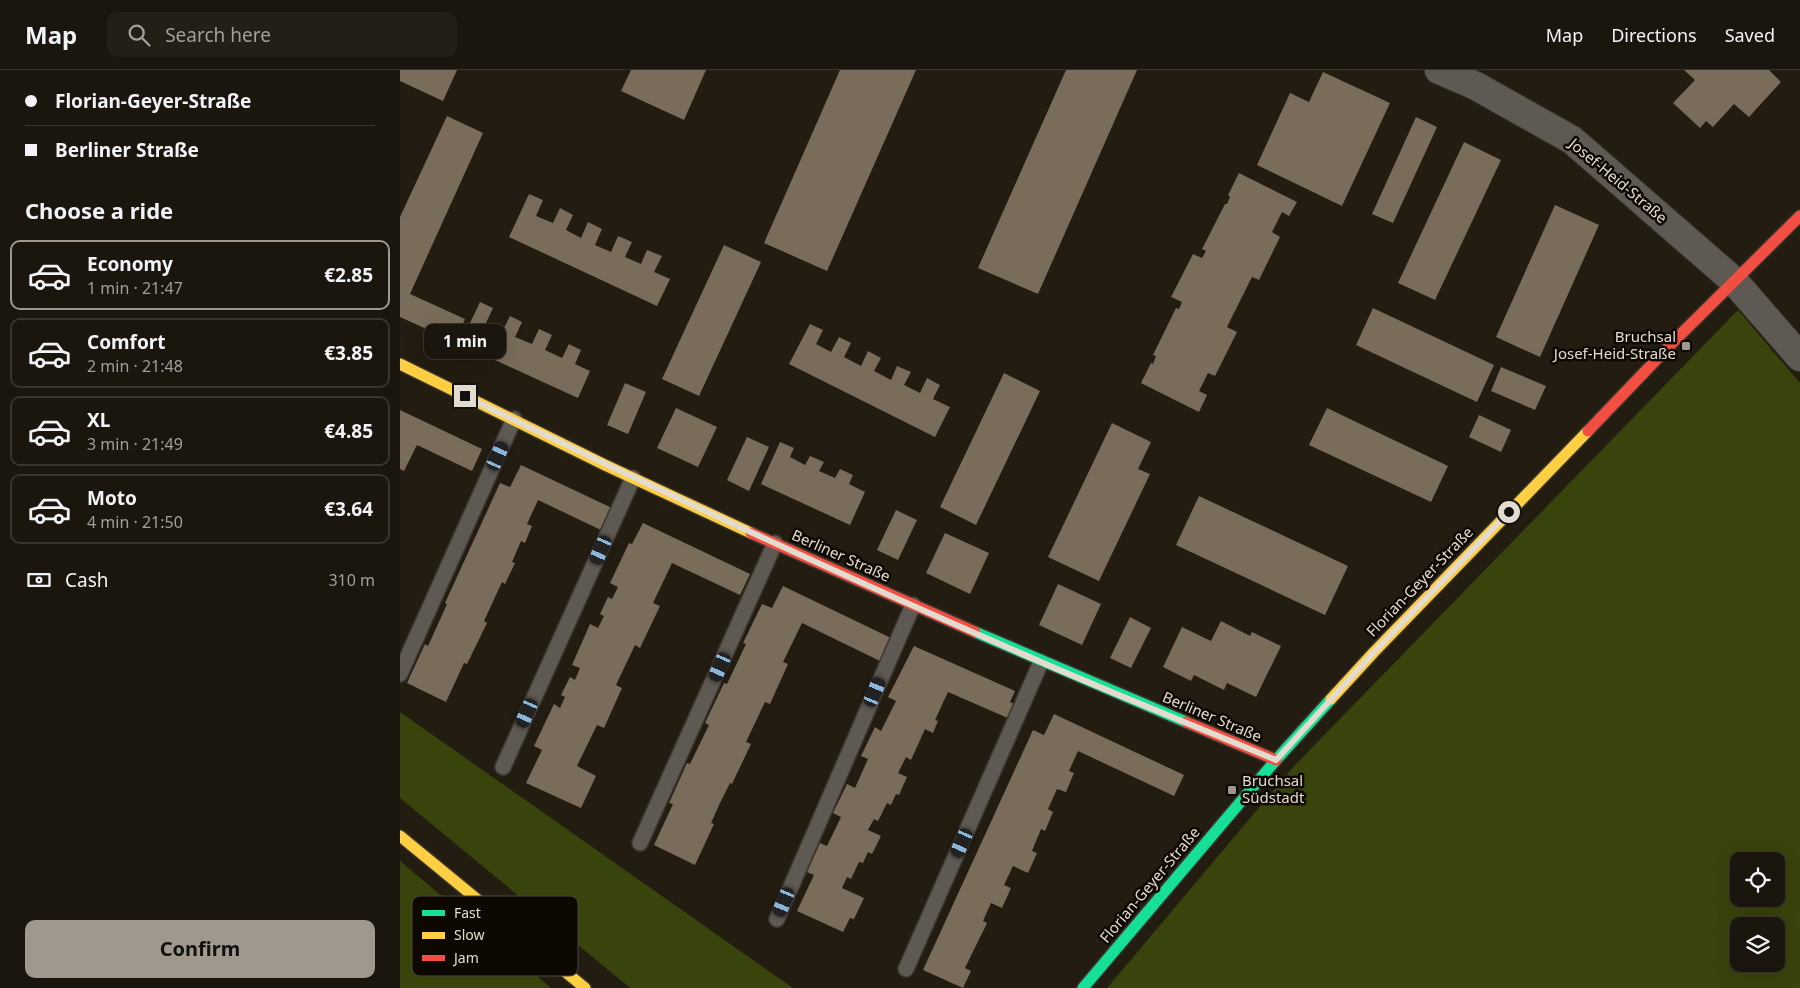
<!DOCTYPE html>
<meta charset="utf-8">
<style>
body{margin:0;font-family:"Noto Sans",sans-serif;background:#231e16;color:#f1f3f6;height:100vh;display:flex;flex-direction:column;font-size:19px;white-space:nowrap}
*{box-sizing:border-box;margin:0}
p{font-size:16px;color:#9f9f9d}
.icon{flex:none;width:28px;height:28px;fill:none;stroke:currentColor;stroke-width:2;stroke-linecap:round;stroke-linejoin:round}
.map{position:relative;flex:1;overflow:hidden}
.details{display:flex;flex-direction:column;background:#1a150d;width:400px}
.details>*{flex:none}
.top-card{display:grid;align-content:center;height:110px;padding:0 25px;background:#1a150d}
.fabs{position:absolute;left:1330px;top:782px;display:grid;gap:10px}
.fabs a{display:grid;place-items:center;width:55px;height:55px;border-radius:10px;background:#1a150d;box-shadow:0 5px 20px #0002,0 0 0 1px #38342e;font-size:25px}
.end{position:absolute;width:22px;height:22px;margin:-11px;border:6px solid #e4dbcf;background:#111;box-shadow:0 0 0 2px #111}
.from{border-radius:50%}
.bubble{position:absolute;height:35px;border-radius:10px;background:#1a150d;box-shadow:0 5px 20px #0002,0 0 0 1px #38342e;font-size:16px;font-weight:700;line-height:35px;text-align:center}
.car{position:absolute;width:15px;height:30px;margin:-15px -8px;border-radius:6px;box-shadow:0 0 4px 1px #0007;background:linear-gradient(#222 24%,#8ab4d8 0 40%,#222 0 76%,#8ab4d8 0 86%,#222 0)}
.top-card b{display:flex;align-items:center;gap:18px;height:48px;font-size:19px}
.top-card b+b{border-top:1px solid #38342e}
.top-card i{width:12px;height:12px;background:#f1f3f6}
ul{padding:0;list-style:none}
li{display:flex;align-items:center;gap:15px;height:70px;margin:0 10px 8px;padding:0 15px;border:2px solid #38342e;border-radius:10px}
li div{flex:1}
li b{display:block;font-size:19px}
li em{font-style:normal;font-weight:700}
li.on{border-color:#a0988c}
li>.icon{width:45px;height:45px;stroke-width:1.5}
h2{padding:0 25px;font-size:22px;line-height:60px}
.pay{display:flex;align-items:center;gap:12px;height:55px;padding:0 25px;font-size:19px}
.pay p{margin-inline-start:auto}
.action{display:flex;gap:10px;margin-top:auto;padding:10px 25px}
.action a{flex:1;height:58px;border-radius:10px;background:#a0988c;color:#111;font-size:20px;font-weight:700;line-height:58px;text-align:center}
header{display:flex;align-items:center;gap:30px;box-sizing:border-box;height:70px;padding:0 25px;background:#1a150d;border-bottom:1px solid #38342e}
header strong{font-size:24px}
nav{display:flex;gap:28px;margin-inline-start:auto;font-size:18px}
.search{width:350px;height:45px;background:#231e16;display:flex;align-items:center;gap:12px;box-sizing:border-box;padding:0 18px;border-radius:10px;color:#9f9f9d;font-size:19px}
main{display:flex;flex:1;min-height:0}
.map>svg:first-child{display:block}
</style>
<header>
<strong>Map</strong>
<div class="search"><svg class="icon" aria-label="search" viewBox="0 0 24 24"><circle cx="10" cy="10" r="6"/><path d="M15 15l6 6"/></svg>Search here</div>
<nav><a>Map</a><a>Directions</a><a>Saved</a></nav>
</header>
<main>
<section class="details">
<div class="top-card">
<b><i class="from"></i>Florian-Geyer-Straße</b>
<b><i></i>Berliner Straße</b>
</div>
<h2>Choose a ride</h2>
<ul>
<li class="on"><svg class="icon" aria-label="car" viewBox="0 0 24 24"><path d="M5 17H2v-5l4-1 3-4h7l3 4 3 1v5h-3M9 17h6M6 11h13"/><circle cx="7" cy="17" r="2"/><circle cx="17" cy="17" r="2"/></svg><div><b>Economy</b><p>1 min · 21:47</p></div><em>€2.85</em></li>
<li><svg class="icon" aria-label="car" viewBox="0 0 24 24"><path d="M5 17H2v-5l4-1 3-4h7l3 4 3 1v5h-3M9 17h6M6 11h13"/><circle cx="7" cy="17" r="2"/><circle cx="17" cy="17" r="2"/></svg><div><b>Comfort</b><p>2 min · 21:48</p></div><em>€3.85</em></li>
<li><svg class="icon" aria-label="car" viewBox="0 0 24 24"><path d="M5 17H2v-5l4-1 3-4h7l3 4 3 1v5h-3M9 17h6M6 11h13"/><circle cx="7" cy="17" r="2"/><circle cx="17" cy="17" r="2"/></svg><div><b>XL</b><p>3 min · 21:49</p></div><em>€4.85</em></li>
<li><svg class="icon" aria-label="car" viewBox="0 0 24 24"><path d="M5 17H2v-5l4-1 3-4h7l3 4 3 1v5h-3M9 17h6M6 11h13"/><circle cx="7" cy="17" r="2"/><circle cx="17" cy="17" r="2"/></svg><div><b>Moto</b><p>4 min · 21:50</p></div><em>€3.64</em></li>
</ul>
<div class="pay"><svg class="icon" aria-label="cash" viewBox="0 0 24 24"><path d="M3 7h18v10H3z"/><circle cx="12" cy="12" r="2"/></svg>Cash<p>310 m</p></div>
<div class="action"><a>Confirm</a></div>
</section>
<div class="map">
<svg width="1400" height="918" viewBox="0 0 1400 918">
<rect width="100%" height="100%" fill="#231c11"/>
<path fill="#39430c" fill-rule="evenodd" d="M 1338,240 L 1400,313 L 1400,918 L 707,918 L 894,696 ZM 1339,791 L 1376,791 L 1376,829 L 1339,829 ZM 1339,856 L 1376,856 L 1376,894 L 1339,894 Z
M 0,642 L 393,918 L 230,918 L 0,728 Z
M 0,791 L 151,918 L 0,918 Z"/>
<path fill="#796c5a" d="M 0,0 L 57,0 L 43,31 L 0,11 Z
M 231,0 L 306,0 L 284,50 L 221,21 Z
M 440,0 L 516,0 L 427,201 L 364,173 Z
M 666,0 L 737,0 L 638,224 L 578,198 Z
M 1284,0 L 1369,0 L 1381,12 L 1349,47 L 1334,34 L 1313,57 L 1306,51 L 1300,58 L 1273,33 L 1295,10 Z
M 923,2 L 990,33 L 942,136 L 857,95 L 890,23 L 909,32 Z
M 47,46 L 83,63 L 10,224 L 65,249 L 55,272 L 0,247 L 0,147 Z
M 1016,47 L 1037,57 L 993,153 L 972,144 Z
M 1064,72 L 1101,90 L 1035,230 L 998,213 Z
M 839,103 L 897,132 L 889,146 L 882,142 L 872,162 L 880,167 L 859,210 L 852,207 L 827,257 L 837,262 L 815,306 L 808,303 L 799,321 L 807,325 L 799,342 L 741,313 L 751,293 L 753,294 L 756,286 L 753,285 L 776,238 L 779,239 L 782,232 L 771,227 L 793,184 L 802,188 L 806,181 L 802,179 L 825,134 L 827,134 L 830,127 L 828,125 Z
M 129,124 L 143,130 L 136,146 L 153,153 L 160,138 L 173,145 L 166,160 L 181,168 L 188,152 L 202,159 L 195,175 L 211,182 L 218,166 L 232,172 L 225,187 L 241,194 L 247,180 L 262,186 L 254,202 L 270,209 L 257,236 L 109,167 Z
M 1155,135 L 1199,155 L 1140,287 L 1096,267 Z
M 324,175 L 361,192 L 299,326 L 262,309 Z
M 80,232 L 93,238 L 86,253 L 103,260 L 110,246 L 122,252 L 115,267 L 132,274 L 139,259 L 152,265 L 145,280 L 162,288 L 169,274 L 181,280 L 175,294 L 190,301 L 178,328 L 60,274 Z
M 973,238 L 1094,295 L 1077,332 L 956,275 Z
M 410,254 L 423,260 L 416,274 L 431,282 L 439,267 L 451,273 L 444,287 L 461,296 L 468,281 L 481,288 L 474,301 L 491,310 L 497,296 L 511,302 L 504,315 L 520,323 L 527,308 L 540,315 L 533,329 L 550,337 L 535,367 L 389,294 Z
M 1101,297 L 1146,316 L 1135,340 L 1091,321 Z
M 604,303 L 640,321 L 576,455 L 540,437 Z
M 225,313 L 246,322 L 228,364 L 207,355 Z
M 276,338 L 317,357 L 298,397 L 257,378 Z
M 927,338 L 1048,396 L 1031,432 L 909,375 Z
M 0,340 L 82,379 L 72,401 L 17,375 L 4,401 L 0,399 Z
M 1079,345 L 1111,360 L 1101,382 L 1069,367 Z
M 712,353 L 751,372 L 738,399 L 750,404 L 699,511 L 648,487 Z
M 347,367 L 369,377 L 349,421 L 327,410 Z
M 380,372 L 394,378 L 390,387 L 405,395 L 410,386 L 424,392 L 419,401 L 435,408 L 440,399 L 453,405 L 449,414 L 465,422 L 450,455 L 361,414 Z
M 121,395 L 212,438 L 201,460 L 138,430 L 127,454 L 132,456 L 125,473 L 121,471 L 112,492 L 115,493 L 105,514 L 102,512 L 84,551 L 87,553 L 67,594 L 64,593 L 46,632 L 7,613 L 25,574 L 28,576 L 47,534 L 45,533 L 100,413 L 110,417 Z
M 799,426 L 948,496 L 925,545 L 776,475 Z
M 496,440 L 517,450 L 498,490 L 477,480 Z
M 243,453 L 350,504 L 340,525 L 272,493 L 253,533 L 260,536 L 240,578 L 235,575 L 216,615 L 222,618 L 204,658 L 197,655 L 177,696 L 196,706 L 181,738 L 126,713 L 142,680 L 134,676 L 154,634 L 160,638 L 165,627 L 161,625 L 170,607 L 175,610 L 180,598 L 172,595 L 190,554 L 198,558 L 204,546 L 200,544 L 208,527 L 212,529 L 218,517 L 210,513 L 229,473 L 232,474 Z
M 545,463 L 589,483 L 570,524 L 526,503 Z
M 658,514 L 701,534 L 682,575 L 639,555 Z
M 383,516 L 491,568 L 480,591 L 402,553 L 383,592 L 388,594 L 370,634 L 365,632 L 346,672 L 351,674 L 332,714 L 330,713 L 320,733 L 311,753 L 314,754 L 295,795 L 254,775 L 273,734 L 269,733 L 287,693 L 290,694 L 309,655 L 305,653 L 324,613 L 327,614 L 346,574 L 343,573 L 362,534 L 372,538 Z
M 730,547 L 751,558 L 731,598 L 710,588 Z
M 821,551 L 850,566 L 852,562 L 881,576 L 856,627 L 827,613 L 824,620 L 794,605 L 791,611 L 763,597 L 782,557 L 811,571 Z
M 514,576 L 615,621 L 610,632 L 616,635 L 610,649 L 548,622 L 535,650 L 538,651 L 533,663 L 525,659 L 511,690 L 506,687 L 498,703 L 507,707 L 499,725 L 496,724 L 491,735 L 487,733 L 478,751 L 474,749 L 468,760 L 481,766 L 472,784 L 468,782 L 463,793 L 459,792 L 451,809 L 447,807 L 442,818 L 464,828 L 454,849 L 450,848 L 443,862 L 397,841 L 414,805 L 407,802 L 420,773 L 427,776 L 441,747 L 433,743 L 447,714 L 455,718 L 468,689 L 461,686 L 475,657 L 481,661 L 496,631 L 488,627 Z
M 654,644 L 784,705 L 774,726 L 678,681 L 669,701 L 674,703 L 666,722 L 657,719 L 648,739 L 653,742 L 645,761 L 641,759 L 632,781 L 637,783 L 628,803 L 613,796 L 604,815 L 611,818 L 602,838 L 591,833 L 583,851 L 587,853 L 565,898 L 571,901 L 563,918 L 523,900 L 633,660 L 644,665 Z"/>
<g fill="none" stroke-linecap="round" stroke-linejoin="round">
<g stroke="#3b352e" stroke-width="18">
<path id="lane" d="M 0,604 L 114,349
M 103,697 L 233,408
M 240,773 L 375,473
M 377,849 L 513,535
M 506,899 L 641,592"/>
</g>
<g stroke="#3b352e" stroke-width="30">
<path id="street" d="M 1039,0 L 1076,16 L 1172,70 L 1333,210 L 1400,287"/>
</g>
<g stroke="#3b352e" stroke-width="14">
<path id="fast" d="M 575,562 L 786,652
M 683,918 L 876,690 L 931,629"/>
</g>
<g stroke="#3b352e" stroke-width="14">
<path id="slow" d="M 0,294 L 205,395 L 351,463
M 931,629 L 974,582 L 1188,361
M 0,766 L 185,918"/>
</g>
<g stroke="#3b352e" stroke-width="14">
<path id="jam" d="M 1188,361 L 1279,266 L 1400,146
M 351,463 L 575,562
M 786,652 L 876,690"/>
</g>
<use href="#lane" stroke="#5e5952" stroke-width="15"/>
<use href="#street" stroke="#5e5952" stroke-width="28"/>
<use href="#fast" stroke="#16e098" stroke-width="11"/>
<use href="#slow" stroke="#ffcf43" stroke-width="11"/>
<use href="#jam" stroke="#f24e42" stroke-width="11"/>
</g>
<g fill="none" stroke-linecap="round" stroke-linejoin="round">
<path stroke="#e4dbcf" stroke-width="6" d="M 65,326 C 255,419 447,508 641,592 C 719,626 798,657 876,690 L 974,582 L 1109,442"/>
</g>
<g fill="#a0988c" stroke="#0e0803" stroke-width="2">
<rect x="1281" y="271" width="10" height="10" rx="2.5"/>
<rect x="827" y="715" width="10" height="10" rx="2.5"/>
</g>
<g text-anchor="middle" stroke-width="5" stroke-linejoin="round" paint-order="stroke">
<g font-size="15" fill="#e4dbcf" stroke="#0e0803">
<text transform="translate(1218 111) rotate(40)" y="5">Josef-Heid-Straße</text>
<text transform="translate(441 486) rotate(24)" y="5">Berliner Straße</text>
<text transform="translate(1020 512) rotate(-46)" y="5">Florian-Geyer-Straße</text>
<text transform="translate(812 647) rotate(23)" y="5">Berliner Straße</text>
<text transform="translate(750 815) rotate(-50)" y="5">Florian-Geyer-Straße</text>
</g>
<g font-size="15" fill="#e4dbcf" stroke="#0e0803" text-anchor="end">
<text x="1276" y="272">Bruchsal<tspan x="1276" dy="17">Josef-Heid-Straße</tspan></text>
<text x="842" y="716" text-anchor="start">Bruchsal<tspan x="842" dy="17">Südstadt</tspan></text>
</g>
</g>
<rect x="12" y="826" width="166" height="80" rx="8" fill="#0e0803" stroke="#4e4740" stroke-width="1"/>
<rect x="22" y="840" width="23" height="6" fill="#16e098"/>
<rect x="22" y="862" width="23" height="7" fill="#ffcf43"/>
<rect x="22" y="885" width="23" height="6" fill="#f24e42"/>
<g font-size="14" fill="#e4dbcf">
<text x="54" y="848">Fast</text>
<text x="54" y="870">Slow</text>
<text x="54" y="893">Jam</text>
</g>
</svg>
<div class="fabs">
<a><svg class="icon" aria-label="locate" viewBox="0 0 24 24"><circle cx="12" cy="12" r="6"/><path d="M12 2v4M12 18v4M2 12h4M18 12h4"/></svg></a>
<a><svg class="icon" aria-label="layers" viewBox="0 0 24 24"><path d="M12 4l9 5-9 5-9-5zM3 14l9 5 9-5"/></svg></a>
</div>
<i class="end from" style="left:1109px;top:442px"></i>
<i class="end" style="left:65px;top:326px"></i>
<div class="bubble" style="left:24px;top:254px;width:82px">1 min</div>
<i class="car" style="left:98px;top:386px;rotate:24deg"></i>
<i class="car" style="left:201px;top:480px;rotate:204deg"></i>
<i class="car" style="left:320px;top:597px;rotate:204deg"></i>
<i class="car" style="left:475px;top:622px;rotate:23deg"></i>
<i class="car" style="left:127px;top:643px;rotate:204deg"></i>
<i class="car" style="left:562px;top:773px;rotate:204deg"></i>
<i class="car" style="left:384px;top:832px;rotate:203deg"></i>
</div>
</main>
